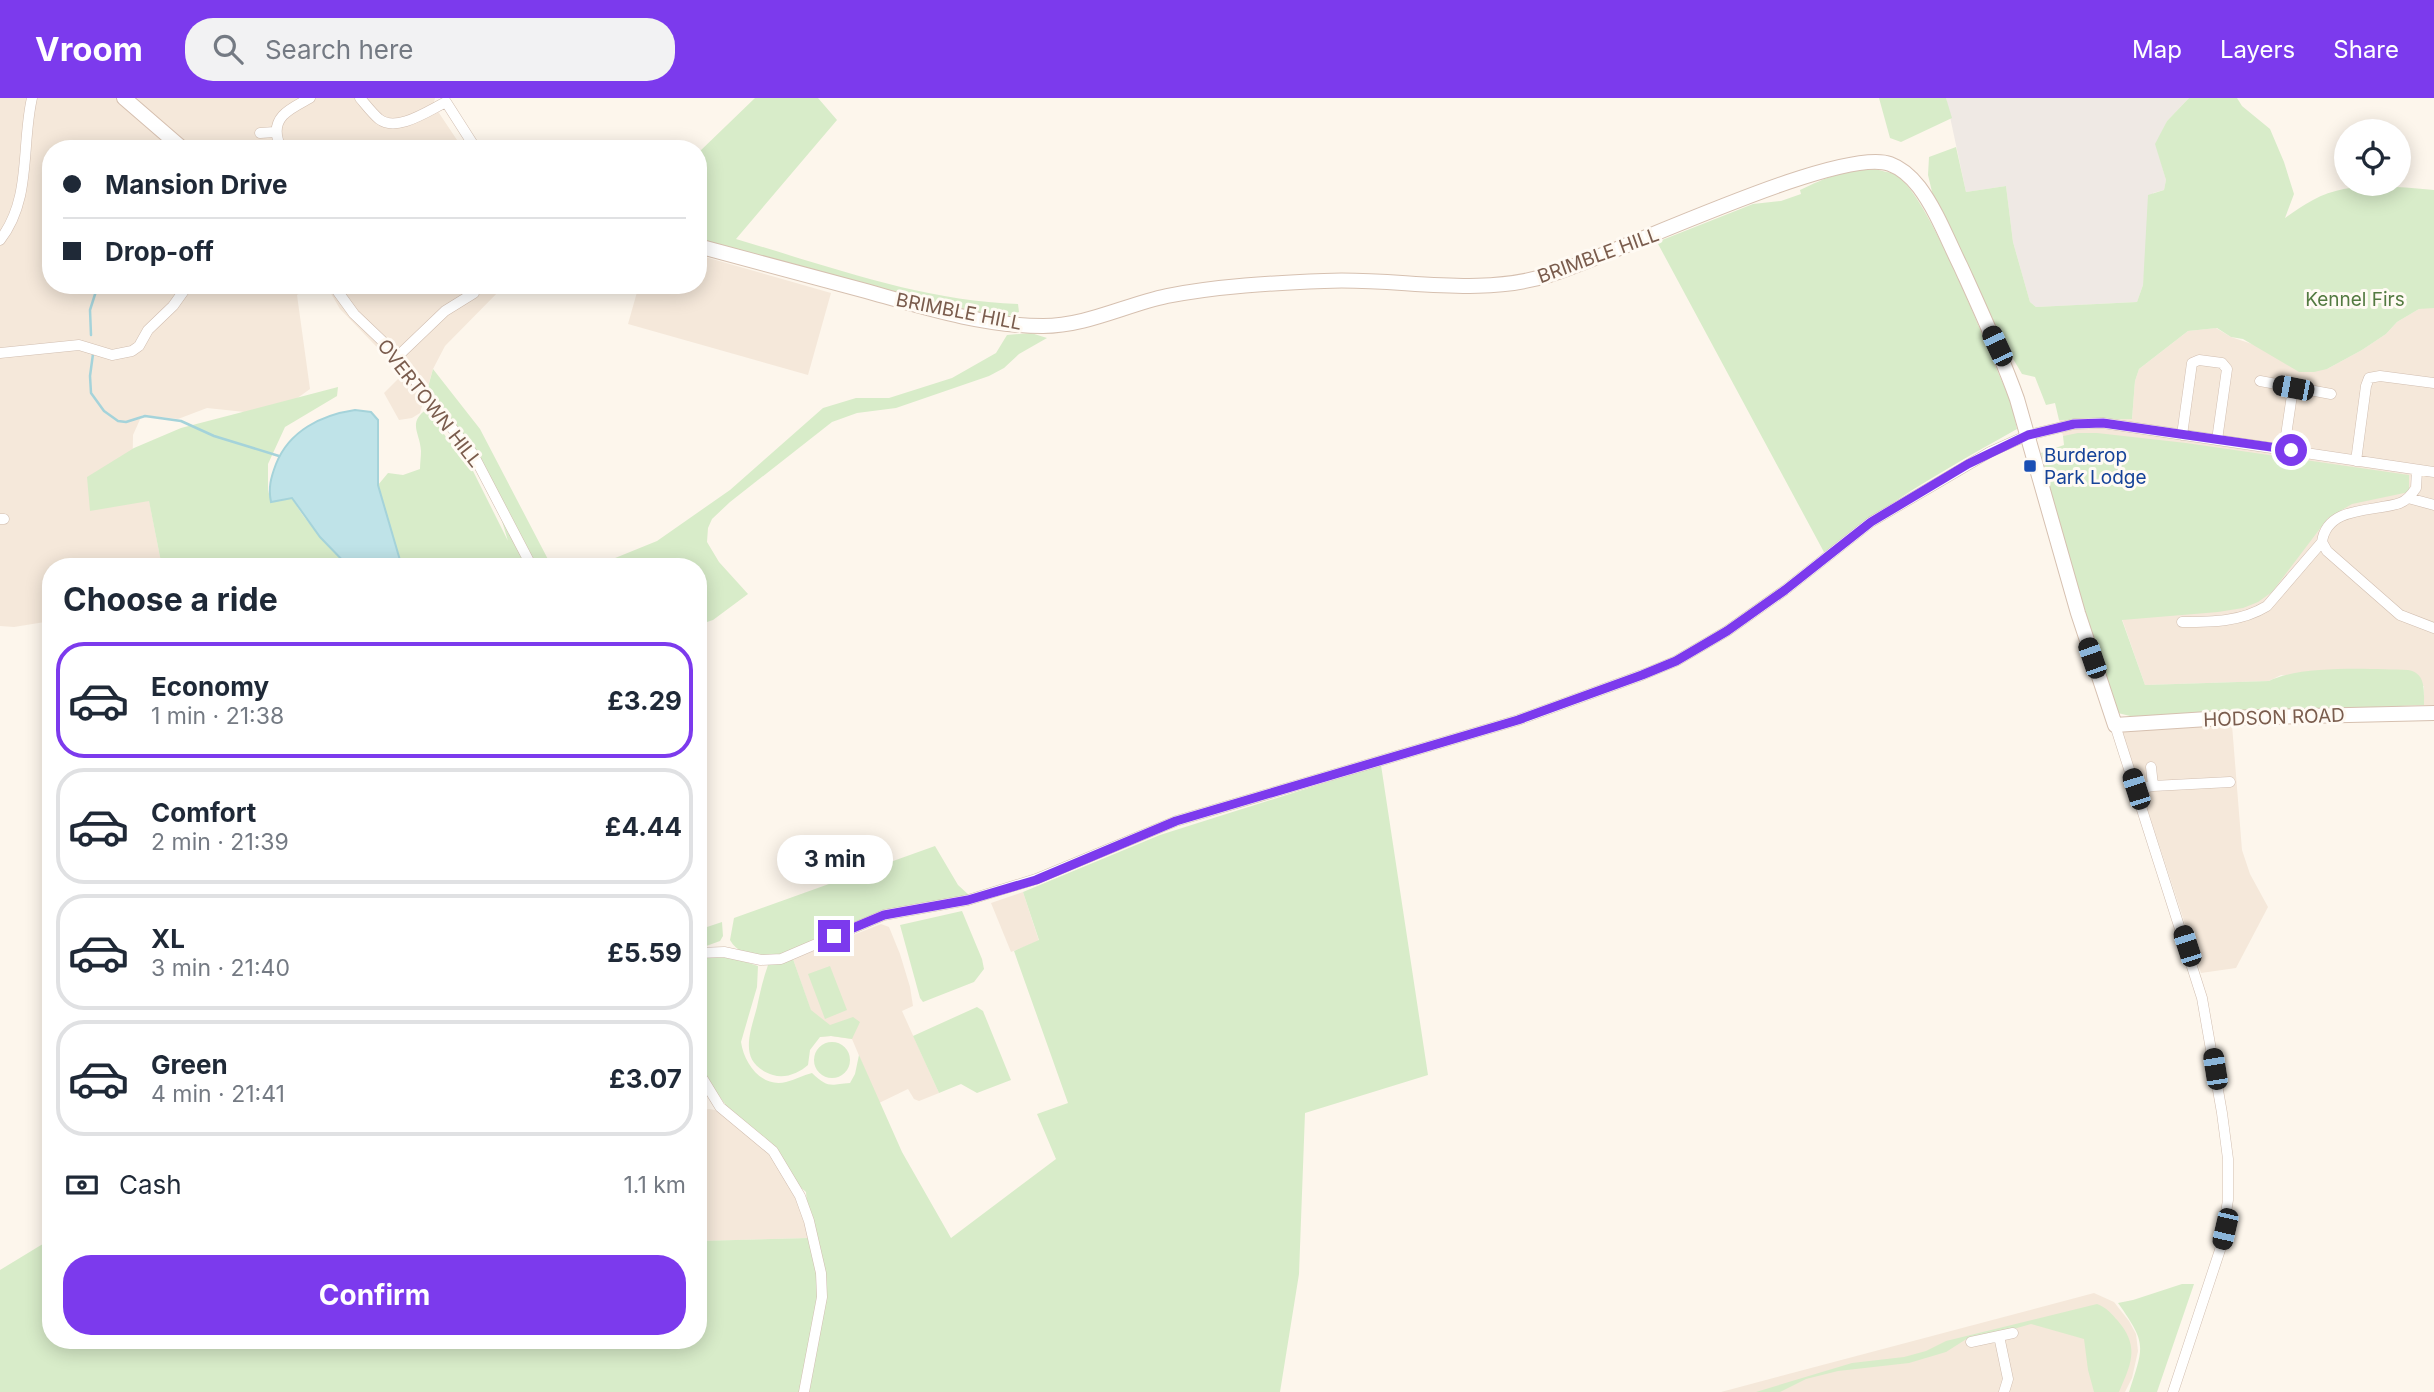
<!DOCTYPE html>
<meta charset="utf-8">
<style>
body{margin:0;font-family:Inter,sans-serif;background:#f2f2f3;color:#1f2937;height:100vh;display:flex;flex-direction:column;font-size:26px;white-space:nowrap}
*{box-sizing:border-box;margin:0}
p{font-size:23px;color:#747a83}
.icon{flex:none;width:38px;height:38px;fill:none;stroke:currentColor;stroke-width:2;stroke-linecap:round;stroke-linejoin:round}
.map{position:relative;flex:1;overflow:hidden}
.details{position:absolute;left:42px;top:460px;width:665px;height:791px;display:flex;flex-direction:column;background:#fff;border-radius:28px;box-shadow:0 4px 18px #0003}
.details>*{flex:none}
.top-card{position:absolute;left:42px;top:42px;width:665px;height:154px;border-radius:28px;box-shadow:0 4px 18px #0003;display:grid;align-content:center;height:154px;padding:0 21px;background:#fff}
.tools{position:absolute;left:2334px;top:21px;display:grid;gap:14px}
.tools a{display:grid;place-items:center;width:77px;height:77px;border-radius:50%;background:#fff;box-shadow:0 4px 18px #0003;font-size:35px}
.end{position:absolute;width:32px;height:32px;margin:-16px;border:9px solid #7c3aed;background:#fff;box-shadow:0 0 0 4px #fff}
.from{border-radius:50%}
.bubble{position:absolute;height:49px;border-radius:24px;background:#fff;box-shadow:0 4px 18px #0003;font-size:23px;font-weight:700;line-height:49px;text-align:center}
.car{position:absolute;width:21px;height:42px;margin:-21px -10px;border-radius:9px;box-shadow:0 0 5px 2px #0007;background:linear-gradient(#222 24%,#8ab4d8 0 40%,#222 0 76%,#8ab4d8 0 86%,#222 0)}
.top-card b{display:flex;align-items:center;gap:24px;height:66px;font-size:26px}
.top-card b+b{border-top:2px solid #e0e1e3}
.top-card i{width:18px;height:18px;background:#1f2937}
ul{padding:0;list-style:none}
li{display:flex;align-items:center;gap:21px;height:116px;margin:0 14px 10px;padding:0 7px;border:4px solid #e0e1e3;border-radius:28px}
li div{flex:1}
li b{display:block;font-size:26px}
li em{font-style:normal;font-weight:700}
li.on{border-color:#7c3aed}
li>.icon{width:63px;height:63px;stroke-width:1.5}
h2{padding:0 21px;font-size:32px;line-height:84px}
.pay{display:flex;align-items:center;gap:18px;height:77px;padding:0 21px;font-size:26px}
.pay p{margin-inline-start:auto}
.primary-button{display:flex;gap:14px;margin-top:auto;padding:14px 21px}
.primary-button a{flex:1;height:80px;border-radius:28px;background:#7c3aed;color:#fff;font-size:28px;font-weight:700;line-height:80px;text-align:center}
header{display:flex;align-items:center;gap:42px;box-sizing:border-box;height:98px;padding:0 35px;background:#7c3aed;color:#fff}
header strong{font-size:33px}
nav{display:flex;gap:38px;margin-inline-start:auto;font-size:24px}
.search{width:490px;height:63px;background:#f2f2f3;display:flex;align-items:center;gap:18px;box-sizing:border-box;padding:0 24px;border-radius:28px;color:#747a83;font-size:26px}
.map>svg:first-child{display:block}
</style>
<header>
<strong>Vroom</strong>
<div class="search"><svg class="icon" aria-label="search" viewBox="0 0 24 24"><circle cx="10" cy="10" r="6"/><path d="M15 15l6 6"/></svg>Search here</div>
<nav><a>Map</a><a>Layers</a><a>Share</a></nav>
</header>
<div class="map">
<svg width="2434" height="1294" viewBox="0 0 2434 1294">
<rect width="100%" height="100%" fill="#fdf6ec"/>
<path fill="#f5e8da" d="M 0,0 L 116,0 L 171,51 L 51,51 L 51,187 L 313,187 L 297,197 L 310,291 L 264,324 L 245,314 L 207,310 L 178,321 L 142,317 L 133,337 L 132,404 L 149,402 L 162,469 L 51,469 L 51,523 L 14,529 L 0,528 Z
M 130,0 L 435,0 L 434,4 L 439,15 L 463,51 L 188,51 Z
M 698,157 L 831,195 L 808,277 L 628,226 L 639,187 L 698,187 Z
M 326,187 L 505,187 L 445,248 L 433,271 L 420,315 L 412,320 L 399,322 L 384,295 L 403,276 L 340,211 Z
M 2428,209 L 2434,210 L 2434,607 L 2424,607 L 2424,588 L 2281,577 L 2269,583 L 2145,587 L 2100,458 L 2097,335 L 2063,338 L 2059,322 L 2132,321 L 2135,283 L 2139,271 L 2188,233 L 2216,230 L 2231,239 L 2327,271 L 2362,252 L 2386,236 L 2397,224 L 2419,211 Z
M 2232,627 L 2242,752 L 2250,776 L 2268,809 L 2236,870 L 2201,875 L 2122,633 L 2135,629 Z
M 1023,794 L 1039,843 L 1011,854 L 991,805 Z
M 881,826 L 889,829 L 900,856 L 910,889 L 913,908 L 902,913 L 939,995 L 919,1003 L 914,1001 L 908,991 L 879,1005 L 852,941 L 831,938 L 820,939 L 793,861 Z
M 709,1011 L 715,1012 L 743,1033 L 774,1061 L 798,1105 L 809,1140 L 698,1143 L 698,1013 Z
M 2094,1195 L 2114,1204 L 2129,1223 L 2136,1236 L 2138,1253 L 2132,1280 L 2125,1294 L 1721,1294 Z"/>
<path fill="#efe9e4" d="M 1946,0 L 2189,0 L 2167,23 L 2156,46 L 2166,82 L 2164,92 L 2153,95 L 2143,187 L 2137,204 L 2036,209 L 2030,204 L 2013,144 L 2006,88 L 1966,94 Z"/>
<path fill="#d8ecc9" d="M 755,0 L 818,0 L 837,22 L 736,141 C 828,168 922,203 1018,206 L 1019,214 L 1006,219 L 923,203 L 698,150 L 698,55 Z
M 1879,0 L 1946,0 L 1952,20 L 1901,44 L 1890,40 Z
M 2189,0 L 2237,0 L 2242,8 L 2270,31 L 2284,64 L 2294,96 L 2285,120 C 2294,114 2303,107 2313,102 C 2349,82 2395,89 2434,92 L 2434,210 L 2419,211 L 2397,224 L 2386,236 L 2362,252 L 2327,271 L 2314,274 L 2299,274 L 2243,241 L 2231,239 L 2217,230 L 2188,233 L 2139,271 L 2135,283 L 2132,321 L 2059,322 L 2055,305 L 2046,307 L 2035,279 L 2022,276 L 1992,225 L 1933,98 L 1928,77 L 1929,59 L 1956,49 L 1966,94 L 2006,88 L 2013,144 L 2030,204 L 2036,209 L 2137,204 L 2143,187 L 2148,97 L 2164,92 L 2166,82 L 2155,46 L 2167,23 Z
M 1875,71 C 1881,73 1890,74 1896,77 C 1929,97 1986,248 2005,290 L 2012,308 L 2017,331 C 1948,370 1886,404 1825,456 L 1657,144 L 1753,106 L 1781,103 L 1801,96 L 1800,92 C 1827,79 1844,72 1875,71 Z
M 1031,235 L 1047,240 L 1019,256 L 1004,270 L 989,278 L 896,310 L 857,315 L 832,324 L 730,404 L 712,421 L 708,430 L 707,444 L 719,464 L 748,496 L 713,522 L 698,527 L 698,469 L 593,469 L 657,443 L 730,392 L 823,310 L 856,300 L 889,300 L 952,280 L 996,255 L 1007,237 Z
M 433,271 L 480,331 L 552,469 L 402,469 L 378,387 L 388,375 L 403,377 L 420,371 C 420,365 421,359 421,353 C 420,334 407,325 427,311 L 448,342 L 471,369 L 508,443 L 486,370 L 428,289 Z
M 338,289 L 337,298 L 285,329 L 268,366 L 268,392 L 271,404 L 292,400 C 306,426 329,447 349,469 L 162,469 L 149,403 L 90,413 L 87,379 L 134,350 L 181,330 Z
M 2078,335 L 2097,335 L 2186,345 L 2409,377 L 2409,394 L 2352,406 L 2328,420 L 2272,494 L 2258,504 L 2243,510 L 2218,514 L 2122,522 L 2145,587 L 2269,583 C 2300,567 2372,571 2408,572 C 2426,575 2424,592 2424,607 L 2134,619 L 2118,615 L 2086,528 L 2041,355 L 2064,347 L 2063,338 Z
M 1381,667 L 1428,977 L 1305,1015 L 1299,1176 L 1280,1294 L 0,1294 L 0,1172 L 51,1141 L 51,1242 L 698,1242 L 698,1143 L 809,1140 L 806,1094 L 799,1088 L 780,1055 L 730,1013 L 717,995 L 698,1001 L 698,856 L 724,857 L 758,868 L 757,889 L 741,944 C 744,965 761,990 786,984 C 795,982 803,977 812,975 C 828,990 829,987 850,985 L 855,976 L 859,957 L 902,1054 L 951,1140 L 1056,1061 L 1037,1016 L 1068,1005 L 1014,853 L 1039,842 L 1023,794 L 1160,737 Z
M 935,748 L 958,787 L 970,798 C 946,802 919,804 895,811 C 861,823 755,887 730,842 L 734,820 Z
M 962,813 L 982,861 L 984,871 L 974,884 L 923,904 L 920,900 L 900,827 Z
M 722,824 L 723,838 L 720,843 L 698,851 L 698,832 Z
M 793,861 L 811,912 L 830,927 L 853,919 L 860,924 L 852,941 L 831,938 L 820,939 L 810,952 L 808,967 C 799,975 785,981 773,977 C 737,965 750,936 757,909 C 760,895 763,881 768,867 Z
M 830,868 L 847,912 L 825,921 L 808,876 Z
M 977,909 L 983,913 L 1011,982 L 977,995 L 961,986 L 939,995 L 913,938 Z
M814 962a18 18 0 1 1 36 0a18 18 0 1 1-36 0Z
M 2182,1186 L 2194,1186 L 2157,1294 L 2129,1294 C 2144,1247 2147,1246 2118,1205 L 2133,1202 Z
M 2097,1206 C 2107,1210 2111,1215 2118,1223 C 2140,1249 2131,1266 2119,1294 L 2094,1294 L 2088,1272 L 2084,1241 L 2031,1226 L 2010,1232 L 1968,1240 L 1946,1254 L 1909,1265 L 1838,1273 L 1806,1281 L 1780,1294 L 1756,1294 L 1852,1265 L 1904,1259 L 1926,1253 L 1946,1243 Z"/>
<path fill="#bfe3e8" stroke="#a5d3da" stroke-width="2" d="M 355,312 L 371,314 L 378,322 L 378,387 L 402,469 L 349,469 L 320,439 L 292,400 L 271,404 C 268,390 271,379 276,366 C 289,333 321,317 355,312 Z"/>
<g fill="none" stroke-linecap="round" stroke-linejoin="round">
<path stroke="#a5d3da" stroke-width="2.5" d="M 91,237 L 90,212 L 98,187
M 93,256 L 90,278 L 91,295 L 104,313 L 118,323 L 126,324 L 145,318 L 181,323 L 214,338 L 279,358"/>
<g stroke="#d1beb0" stroke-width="11">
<path id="minor" d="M 360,0 C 366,7 372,15 379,21 C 397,35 429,12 446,4 L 476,51
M 260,35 L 275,34
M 278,42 C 271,18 292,10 310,0
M 0,142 C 32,101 21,48 32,0
M 333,187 L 354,216 L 398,258 L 426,298 L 473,356 L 532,469
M 0,255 L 79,247 L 112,257 L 132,253 L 139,248 L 148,232 L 173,208 L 188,187
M 398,258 L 445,213 L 474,195
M 2260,283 L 2331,296
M 2182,337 L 2192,265 L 2199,262 L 2222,265 L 2227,271 L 2217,342
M 2284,351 L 2293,290
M 2356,363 L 2366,288 L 2369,280 L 2380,278 L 2434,285
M 2408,400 L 2434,407
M 0,421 L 4,421
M 2322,444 L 2327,453 L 2400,517 L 2434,530
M 2182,524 C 2212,524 2241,524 2267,508 L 2322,444 C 2327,407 2375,414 2400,405 C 2406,403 2412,396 2416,390 L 2417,373
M 2115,627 L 2202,900 L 2222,1015 L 2228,1061 L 2228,1102 L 2220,1152 L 2173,1294
M 2151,669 L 2153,688
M 2136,691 L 2153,688 L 2230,684
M 698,855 L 724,854 L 761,862 L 781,861 L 884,817 L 968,802 L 1036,781 L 1176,723 L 1518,622 L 1642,577 L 1676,563 L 1727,533 L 1785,492 L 1871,424 L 1990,354 L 2028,337 L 2074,326 L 2103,325 L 2434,374
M 698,973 L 720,1009 L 773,1053 L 800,1098 L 809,1123 L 821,1175 L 822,1199 L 804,1294
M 1999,1238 L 2008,1281 L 2004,1294
M 1971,1244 L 2013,1235"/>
</g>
<g stroke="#d6c0b0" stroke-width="16">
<path id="secondary" d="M 124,0 L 183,51
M 698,148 C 754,163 810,178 866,193 C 923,209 982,228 1043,228 C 1086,228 1125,207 1167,198 C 1218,188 1272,185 1324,183 C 1399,179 1475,200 1549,177 C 1613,158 1840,47 1890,66 C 1901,70 1912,80 1919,89 C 1937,113 1948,143 1961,169 C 1981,213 2001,256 2017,301 L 2078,515 L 2115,627 L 2223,620 L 2434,615"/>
</g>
<use href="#minor" stroke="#fff" stroke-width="10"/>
<use href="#secondary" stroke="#fff" stroke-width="14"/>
</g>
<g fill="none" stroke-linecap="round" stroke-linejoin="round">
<path stroke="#7c3aed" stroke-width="9" d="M 834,838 L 884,817 L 968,802 L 1036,782 L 1176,723 L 1518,622 L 1642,577 L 1676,563 L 1727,533 L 1785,492 L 1871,424 L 1968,366 L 2028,337 L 2074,326 L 2103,325 L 2291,352"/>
</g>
<rect fill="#1a4fb4" stroke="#fffaf3" stroke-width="2.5" x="2023" y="361" width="14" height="14" rx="3.5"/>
<g text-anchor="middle" stroke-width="6" stroke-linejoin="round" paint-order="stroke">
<g font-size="19" fill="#7a5c4d" stroke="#fffaf3">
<text transform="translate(1598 157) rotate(-20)" y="7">BRIMBLE HILL</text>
<text transform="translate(959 213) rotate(11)" y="7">BRIMBLE HILL</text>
<text transform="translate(430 305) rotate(52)" y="7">OVERTOWN HILL</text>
<text transform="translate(2274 619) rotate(-2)" y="7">HODSON ROAD</text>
</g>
<g font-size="19" fill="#537a41" stroke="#fffaf3">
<text x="2355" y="208">Kennel Firs</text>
</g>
<g font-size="19" fill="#164399" stroke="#fffaf3" text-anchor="start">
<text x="2044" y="364">Burderop<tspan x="2044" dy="22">Park Lodge</tspan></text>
</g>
</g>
</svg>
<div class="tools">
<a><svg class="icon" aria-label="locate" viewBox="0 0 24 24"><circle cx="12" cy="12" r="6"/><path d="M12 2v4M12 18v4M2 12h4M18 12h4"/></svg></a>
</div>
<i class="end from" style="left:2291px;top:352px"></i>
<i class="end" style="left:834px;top:838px"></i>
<div class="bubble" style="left:777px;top:737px;width:116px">3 min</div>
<i class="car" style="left:1997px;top:248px;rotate:335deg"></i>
<i class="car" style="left:2293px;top:290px;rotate:281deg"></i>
<i class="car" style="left:2092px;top:560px;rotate:341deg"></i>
<i class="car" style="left:2136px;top:691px;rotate:342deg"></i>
<i class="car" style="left:2187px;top:848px;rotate:342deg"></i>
<i class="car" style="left:2215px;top:971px;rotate:351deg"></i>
<i class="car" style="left:2225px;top:1131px;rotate:193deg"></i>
<div class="top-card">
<b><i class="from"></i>Mansion Drive</b>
<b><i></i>Drop-off</b>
</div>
<section class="details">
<h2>Choose a ride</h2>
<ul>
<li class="on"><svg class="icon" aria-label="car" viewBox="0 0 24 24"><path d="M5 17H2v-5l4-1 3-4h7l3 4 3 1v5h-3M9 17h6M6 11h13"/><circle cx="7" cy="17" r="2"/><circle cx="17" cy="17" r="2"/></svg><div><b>Economy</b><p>1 min · 21:38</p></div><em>£3.29</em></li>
<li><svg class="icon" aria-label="car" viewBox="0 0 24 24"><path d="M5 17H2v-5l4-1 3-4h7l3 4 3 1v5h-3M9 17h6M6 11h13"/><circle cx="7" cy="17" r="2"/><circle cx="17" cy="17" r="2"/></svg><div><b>Comfort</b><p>2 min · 21:39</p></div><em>£4.44</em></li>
<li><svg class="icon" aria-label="car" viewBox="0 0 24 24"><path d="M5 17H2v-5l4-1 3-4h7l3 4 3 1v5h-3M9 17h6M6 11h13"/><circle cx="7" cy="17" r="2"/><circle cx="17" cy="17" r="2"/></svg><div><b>XL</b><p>3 min · 21:40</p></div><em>£5.59</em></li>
<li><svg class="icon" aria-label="car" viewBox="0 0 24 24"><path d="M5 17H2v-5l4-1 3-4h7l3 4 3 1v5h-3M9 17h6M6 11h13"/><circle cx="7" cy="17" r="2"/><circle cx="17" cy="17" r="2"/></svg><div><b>Green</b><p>4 min · 21:41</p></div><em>£3.07</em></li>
</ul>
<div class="pay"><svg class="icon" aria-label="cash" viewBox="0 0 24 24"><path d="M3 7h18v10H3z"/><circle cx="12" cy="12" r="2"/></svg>Cash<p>1.1 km</p></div>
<div class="primary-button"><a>Confirm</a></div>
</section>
</div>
